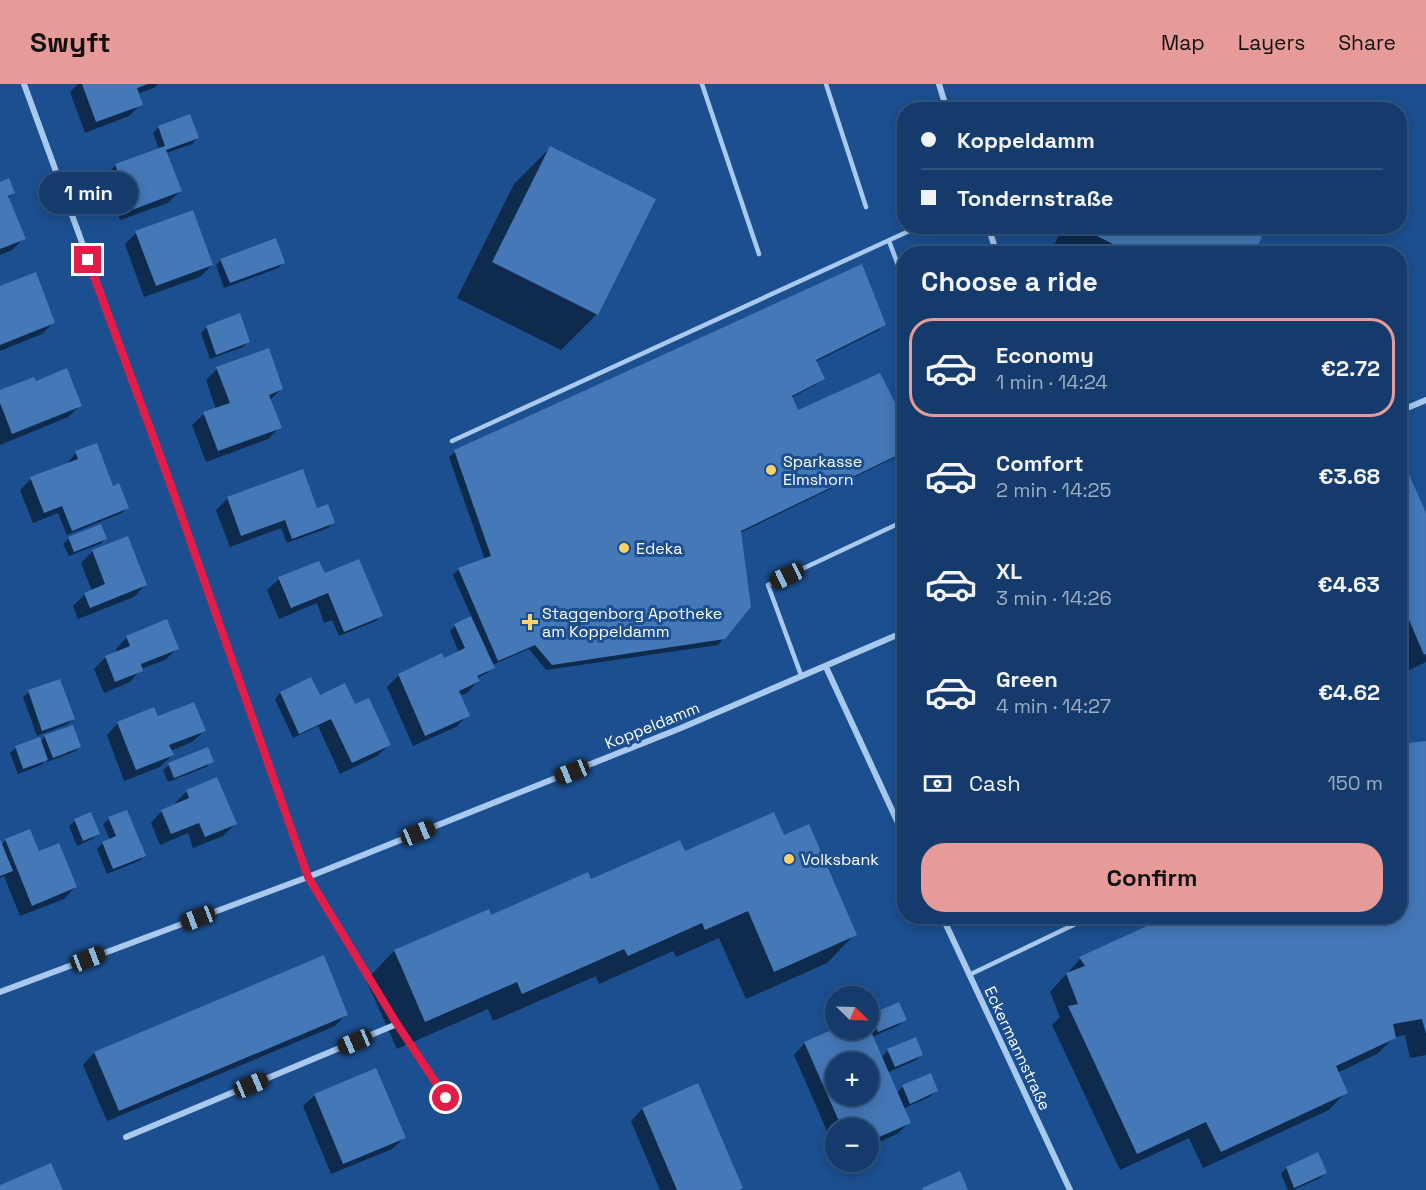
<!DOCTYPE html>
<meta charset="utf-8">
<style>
body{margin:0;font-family:"Space Grotesk",sans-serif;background:#1d4271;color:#f1f3f6;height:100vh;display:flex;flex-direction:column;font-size:22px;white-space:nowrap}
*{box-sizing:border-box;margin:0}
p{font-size:20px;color:#9dadc1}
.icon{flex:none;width:33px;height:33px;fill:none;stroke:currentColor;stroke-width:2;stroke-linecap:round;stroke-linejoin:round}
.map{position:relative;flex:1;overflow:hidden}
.panel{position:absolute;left:897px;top:162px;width:510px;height:678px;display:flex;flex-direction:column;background:#143b6b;border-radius:24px;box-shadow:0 3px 15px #0003,0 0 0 2px #33557e}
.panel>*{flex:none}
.hud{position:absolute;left:897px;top:18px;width:510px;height:132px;border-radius:24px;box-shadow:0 3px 15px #0003,0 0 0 2px #33557e;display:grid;align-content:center;height:132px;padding:0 24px;background:#143b6b}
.needle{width:39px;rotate:113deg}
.buttons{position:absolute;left:825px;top:902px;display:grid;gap:12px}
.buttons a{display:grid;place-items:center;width:54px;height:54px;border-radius:50%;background:#143b6b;box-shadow:0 3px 15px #0003,0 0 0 2px #33557e;font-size:30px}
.end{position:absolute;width:27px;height:27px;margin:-14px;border:8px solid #e11d48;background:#fff;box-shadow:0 0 0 3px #fff}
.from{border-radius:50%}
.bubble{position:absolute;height:42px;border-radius:21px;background:#143b6b;box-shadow:0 3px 15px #0003,0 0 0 2px #33557e;font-size:20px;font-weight:600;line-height:42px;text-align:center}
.car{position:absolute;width:18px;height:36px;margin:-18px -9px;border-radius:8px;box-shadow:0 0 4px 2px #0007;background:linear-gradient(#222 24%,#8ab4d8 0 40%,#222 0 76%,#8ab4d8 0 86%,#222 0)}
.hud b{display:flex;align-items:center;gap:21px;height:57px;font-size:22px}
.hud b+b{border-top:2px solid #33557e}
.hud i{width:15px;height:15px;background:#f1f3f6}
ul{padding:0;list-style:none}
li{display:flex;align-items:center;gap:18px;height:99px;margin:0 12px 9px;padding:0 12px;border:3px solid transparent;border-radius:24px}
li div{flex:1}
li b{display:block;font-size:22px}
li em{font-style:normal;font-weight:600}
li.active{border-color:#e69b98}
li>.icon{width:54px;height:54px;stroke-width:1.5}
h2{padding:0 24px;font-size:27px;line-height:72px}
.pay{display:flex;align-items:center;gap:15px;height:66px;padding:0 24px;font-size:22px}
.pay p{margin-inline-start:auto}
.cta{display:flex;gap:12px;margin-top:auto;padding:12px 24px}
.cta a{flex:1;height:69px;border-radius:24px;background:#e69b98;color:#111;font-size:24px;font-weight:600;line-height:69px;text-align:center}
header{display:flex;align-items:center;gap:36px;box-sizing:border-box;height:84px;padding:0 30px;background:#e69b98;color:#111}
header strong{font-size:28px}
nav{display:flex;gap:33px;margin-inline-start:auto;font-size:21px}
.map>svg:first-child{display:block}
</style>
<header>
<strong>Swyft</strong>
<nav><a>Map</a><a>Layers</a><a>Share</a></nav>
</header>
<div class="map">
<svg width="1426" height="1106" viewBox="0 0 1426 1106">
<rect width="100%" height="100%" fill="#1b4f8f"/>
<path fill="#0007" fill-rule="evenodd" d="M 78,0 L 158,0 L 154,4 L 137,10 L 141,20 L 129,32 L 85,49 L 70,8 Z
M 159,43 L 197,54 L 192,60 L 166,69 L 180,107 L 168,119 L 120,136 L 104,93 L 116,81 L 159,65 L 153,49 Z
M 550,64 L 597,230 L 561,266 L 457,214 L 514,100 Z
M 0,99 L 13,109 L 8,114 L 24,154 L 12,166 L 0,171 Z
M 1063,142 L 1266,142 L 1252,170 L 1050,170 Z
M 136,149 L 212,181 L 200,193 L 144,213 L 125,160 Z
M 221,176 L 284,178 L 278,184 L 224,204 L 216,181 Z
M 0,203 L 54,238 L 42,250 L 0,267 Z
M 884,241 L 879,246 L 815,278 L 823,295 L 817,300 L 791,314 L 797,328 L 879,291 L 904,339 L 904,369 L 740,449 L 724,554 L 718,561 L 546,586 L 529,565 L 492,581 L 493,583 L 487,589 L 477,594 L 478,597 L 467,609 L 459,612 L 468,631 L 456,643 L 413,662 L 387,603 L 399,591 L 459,569 L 450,547 L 455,542 L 472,534 L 453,491 L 459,485 L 485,476 L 449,373 L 455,368 Z
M 207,243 L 249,257 L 243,263 L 210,275 L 201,249 Z
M 217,285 L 282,304 L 270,316 L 280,343 L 268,355 L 206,378 L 192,341 L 204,330 L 216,325 L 206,296 Z
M 35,299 L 80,322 L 68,333 L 0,361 L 0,308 Z
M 76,369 L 127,424 L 122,429 L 67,451 L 58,429 L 33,439 L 20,406 L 31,395 L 65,382 Z
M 1404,383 L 1426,432 L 1426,578 L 1407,587 L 1400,571 L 1400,385 Z
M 228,414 L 315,423 L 334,438 L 328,444 L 287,459 L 281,444 L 230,463 L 216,426 Z
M 69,454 L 106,454 L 100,460 L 69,472 L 63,460 Z
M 93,467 L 145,501 L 134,513 L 78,535 L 73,522 L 85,510 L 92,507 L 81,479 Z
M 324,491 L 381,531 L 376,537 L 339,552 L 332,536 L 324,539 L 317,519 L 279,535 L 267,506 L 279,495 Z
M 127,553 L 177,565 L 165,576 L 141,585 L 130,598 L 104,609 L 94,585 L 106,573 L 117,569 L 116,565 Z
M 311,595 L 319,613 L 354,622 L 389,661 L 377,672 L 340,690 L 318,642 L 293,654 L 275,615 L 280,609 Z
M 59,597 L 73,635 L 68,640 L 37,652 L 23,613 L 29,608 Z
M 157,634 L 204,647 L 192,658 L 170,667 L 172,671 L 160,683 L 124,697 L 107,651 L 118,639 Z
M 45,652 L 80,663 L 74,668 L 47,678 L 46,676 L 41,681 L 18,690 L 10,669 L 16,664 L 40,658 Z
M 1426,659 L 1426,971 L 1410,974 L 1405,951 L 1395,953 L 1377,970 L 1337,989 L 1346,1008 L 1329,1026 L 1203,1084 L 1189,1054 L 1120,1086 L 1052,941 L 1060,933 L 1050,908 L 1080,875 L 1172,832 L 1400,832 L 1400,662 Z
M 212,677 L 206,683 L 168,698 L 163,686 L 169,681 Z
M 187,707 L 235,740 L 223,752 L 193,764 L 188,749 L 160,761 L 151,739 L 162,727 L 176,721 L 175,719 Z
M 109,735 L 144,772 L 139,777 L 107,790 L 97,765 L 103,759 L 110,756 L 103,740 Z
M 75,737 L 98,750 L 92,755 L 77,762 L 69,742 Z
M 783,753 L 855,850 L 827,879 L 746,915 L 719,854 L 676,873 L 673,867 L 599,900 L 596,892 L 493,937 L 488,925 L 397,965 L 366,896 L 394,867 L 488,827 L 490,833 L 590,797 L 684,769 Z
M 6,756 L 39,769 L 75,803 L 64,815 L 20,832 L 4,792 L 0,794 L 0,759 L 1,761 Z
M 346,930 L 335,942 L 107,1037 L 83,981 L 94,969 Z
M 872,931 L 905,935 L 899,941 L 872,953 L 881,974 L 888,966 L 921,971 L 916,976 L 887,989 L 896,1009 L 903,1003 L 936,1007 L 931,1012 L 903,1025 L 909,1039 L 897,1050 L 868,1063 L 868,1044 L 836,1044 L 836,1068 L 794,971 L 805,959 L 838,945 L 868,945 L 868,934 ZM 836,978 L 868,978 L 868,1011 L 836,1011 Z
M 698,1001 L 741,1104 L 739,1106 L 660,1106 L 631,1037 L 642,1025 Z
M 315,1011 L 404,1054 L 392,1065 L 331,1090 L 303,1022 Z
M 1286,1084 L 1325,1089 L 1320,1094 L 1293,1106 L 1288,1106 L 1281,1090 Z"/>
<path fill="#4478b7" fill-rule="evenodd" d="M 82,0 L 148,0 L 137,4 L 143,21 L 96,38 Z
M 190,30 L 199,54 L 166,66 L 182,107 L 132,126 L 115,80 L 165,62 L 158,42 Z
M 550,62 L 656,115 L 598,231 L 492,178 Z
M 9,94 L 15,109 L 8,112 L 26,155 L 0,165 L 0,98 Z
M 193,126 L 213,181 L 156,202 L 135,147 Z
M 1077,142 L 1267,142 L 1254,170 L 1133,170 Z
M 276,154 L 285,179 L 230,199 L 220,175 Z
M 862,180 L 886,241 L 816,276 L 825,295 L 792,312 L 798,326 L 880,289 L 904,336 L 904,368 L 741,447 L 751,523 L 725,555 L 552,581 L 535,561 L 498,577 L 458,484 L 491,472 L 454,366 Z
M 36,188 L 55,239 L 0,261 L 0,202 Z
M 240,229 L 250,258 L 216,271 L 206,242 Z
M 269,264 L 283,305 L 269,311 L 282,344 L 218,367 L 203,328 L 230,319 L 216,283 Z
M 67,284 L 82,322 L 12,350 L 0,319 L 0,306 L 34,293 L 36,297 Z
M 97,359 L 113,402 L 119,399 L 129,424 L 72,447 L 62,422 L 44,429 L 30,393 L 78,375 L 75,367 Z
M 1405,381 L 1426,429 L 1426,570 L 1424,571 L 1400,515 L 1400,383 Z
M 303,385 L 317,424 L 328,420 L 335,439 L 292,455 L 285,436 L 241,452 L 227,413 Z
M 101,440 L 107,455 L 74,468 L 68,453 Z
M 128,452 L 147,501 L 90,524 L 84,509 L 105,500 L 92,466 Z
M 359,475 L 383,532 L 344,548 L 328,509 L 291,524 L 278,493 L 319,477 L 325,489 Z
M 471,532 L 495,584 L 477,592 L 480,597 L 459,607 L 470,632 L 425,652 L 398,590 L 442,569 L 444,574 L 465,564 L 454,540 Z
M 167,535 L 179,565 L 141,580 L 143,587 L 115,598 L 105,572 L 130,562 L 126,552 Z
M 311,593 L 320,611 L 345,599 L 355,620 L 369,614 L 391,661 L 352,679 L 331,635 L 299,650 L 280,608 Z
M 60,595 L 75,635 L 42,647 L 28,606 Z
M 194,618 L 206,647 L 169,661 L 174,671 L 136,686 L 117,638 L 154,623 L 158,632 Z
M 73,641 L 81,663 L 53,674 L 44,651 Z
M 40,653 L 48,676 L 23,685 L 15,662 Z
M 1426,657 L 1426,950 L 1422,935 L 1393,940 L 1396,954 L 1336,982 L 1348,1009 L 1221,1068 L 1206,1038 L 1137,1070 L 1068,922 L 1078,920 L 1066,889 L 1085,882 L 1079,873 L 1169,832 L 1400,832 L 1400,660 Z
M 208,663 L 214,678 L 174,694 L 168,679 Z
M 217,693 L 237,740 L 205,753 L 199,739 L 171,750 L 161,726 L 189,714 L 186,706 Z
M 127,726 L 146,772 L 113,785 L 102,758 L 116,752 L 108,733 Z
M 91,728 L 100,750 L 83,757 L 74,735 Z
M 774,728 L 784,751 L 809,740 L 857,851 L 774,888 L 748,827 L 705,846 L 702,839 L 628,872 L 624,865 L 522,910 L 517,898 L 425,938 L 394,866 L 489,825 L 491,831 L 588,788 L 591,795 L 680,756 L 685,767 Z
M 30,745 L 39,767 L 59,759 L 77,803 L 32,822 L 5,755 Z
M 0,755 L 13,787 L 0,792 Z
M 324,871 L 348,931 L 119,1027 L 94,968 Z
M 899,918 L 907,936 L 878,948 L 871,930 Z
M 834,945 L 870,945 L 911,1039 L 868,1058 L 868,1044 L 842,1044 L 804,958 ZM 836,978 L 868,978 L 868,1011 L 836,1011 Z
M 916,953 L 923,971 L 895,983 L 887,965 Z
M 376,984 L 406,1054 L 343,1080 L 314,1010 Z
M 931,989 L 938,1007 L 910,1020 L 902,1001 Z
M 698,999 L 743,1104 L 739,1106 L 677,1106 L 642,1024 Z
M 1318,1068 L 1327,1089 L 1294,1104 L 1286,1083 Z
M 51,1079 L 63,1106 L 0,1106 L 0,1101 Z
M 960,1087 L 968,1106 L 923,1106 L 922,1104 Z"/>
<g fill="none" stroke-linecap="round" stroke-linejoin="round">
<path stroke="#a9c9ee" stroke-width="4.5" d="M 702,0 L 759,170
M 826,0 L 866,123
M 889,157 L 904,197
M 452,357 L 920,142
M 801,591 L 768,501 L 904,437
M 969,891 L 1092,832"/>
<path stroke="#a9c9ee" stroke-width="6" d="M 24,0 L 169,396 L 308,793 L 397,940 L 446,1014
M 939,0 L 947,26
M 988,142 L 997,170
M 1400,327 L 1426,316
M 826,583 L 904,752
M 942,832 L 1070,1106
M 0,908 L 308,793 L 681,644 L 904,548
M 126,1053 L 397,940"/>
</g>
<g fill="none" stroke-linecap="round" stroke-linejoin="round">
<path stroke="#e11d48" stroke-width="8" d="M 88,176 L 169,396 L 308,793 L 397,940 L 446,1014"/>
</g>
<g fill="#ffd166" stroke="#1b4f8f" stroke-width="2">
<circle cx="771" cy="386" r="6"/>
<circle cx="624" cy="464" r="6"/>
<path d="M527 529h6v6h6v6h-6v6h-6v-6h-6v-6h6z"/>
<circle cx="789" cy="775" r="6"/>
</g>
<g text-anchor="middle" stroke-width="6" stroke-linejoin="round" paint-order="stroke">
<g font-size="16" fill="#fff" stroke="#1b4f8f" text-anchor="start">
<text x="783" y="383">Sparkasse<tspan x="783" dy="18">Elmshorn</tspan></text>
<text x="636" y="470">Edeka</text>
<text x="542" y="535">Staggenborg Apotheke<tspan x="542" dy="18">am Koppeldamm</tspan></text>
<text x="801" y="781">Volksbank</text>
</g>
<g font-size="16" fill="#fff" stroke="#1b4f8f">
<text transform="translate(652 641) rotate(-22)" y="6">Koppeldamm</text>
<text transform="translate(1018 964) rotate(65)" y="6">Eckermannstraße</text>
</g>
</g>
</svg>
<div class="buttons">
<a><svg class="needle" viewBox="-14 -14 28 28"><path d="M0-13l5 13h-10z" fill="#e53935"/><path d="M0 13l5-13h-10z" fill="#9dadc1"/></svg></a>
<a>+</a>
<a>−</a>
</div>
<i class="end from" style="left:446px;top:1014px"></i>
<i class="end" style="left:88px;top:176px"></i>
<div class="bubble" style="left:39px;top:88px;width:99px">1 min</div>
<i class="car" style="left:787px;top:492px;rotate:245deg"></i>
<i class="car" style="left:572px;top:688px;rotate:248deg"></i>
<i class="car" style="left:418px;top:749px;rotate:68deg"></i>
<i class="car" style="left:198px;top:834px;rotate:249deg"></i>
<i class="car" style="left:88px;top:875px;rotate:69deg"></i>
<i class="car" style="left:355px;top:958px;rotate:247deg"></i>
<i class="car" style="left:251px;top:1001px;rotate:67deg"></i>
<div class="hud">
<b><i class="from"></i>Koppeldamm</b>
<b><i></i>Tondernstraße</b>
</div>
<section class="panel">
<h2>Choose a ride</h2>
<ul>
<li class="active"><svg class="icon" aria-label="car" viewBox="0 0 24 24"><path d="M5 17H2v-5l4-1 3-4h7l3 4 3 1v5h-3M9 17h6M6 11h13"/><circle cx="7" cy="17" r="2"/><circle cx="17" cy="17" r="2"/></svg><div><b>Economy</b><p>1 min · 14:24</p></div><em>€2.72</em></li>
<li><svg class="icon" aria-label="car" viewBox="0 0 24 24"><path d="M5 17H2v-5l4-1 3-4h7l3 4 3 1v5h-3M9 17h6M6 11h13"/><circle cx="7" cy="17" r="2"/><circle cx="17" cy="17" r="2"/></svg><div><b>Comfort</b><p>2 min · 14:25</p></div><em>€3.68</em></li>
<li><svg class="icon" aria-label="car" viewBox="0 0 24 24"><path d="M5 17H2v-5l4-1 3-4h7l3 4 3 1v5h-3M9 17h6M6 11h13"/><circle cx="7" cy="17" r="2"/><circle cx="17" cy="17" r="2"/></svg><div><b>XL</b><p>3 min · 14:26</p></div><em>€4.63</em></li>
<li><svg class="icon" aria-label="car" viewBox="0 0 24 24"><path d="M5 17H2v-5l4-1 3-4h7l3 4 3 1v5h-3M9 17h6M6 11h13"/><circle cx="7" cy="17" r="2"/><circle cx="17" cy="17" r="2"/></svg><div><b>Green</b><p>4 min · 14:27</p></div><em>€4.62</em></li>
</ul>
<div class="pay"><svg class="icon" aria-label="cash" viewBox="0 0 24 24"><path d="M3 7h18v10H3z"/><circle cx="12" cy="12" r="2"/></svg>Cash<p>150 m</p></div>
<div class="cta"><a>Confirm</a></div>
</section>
</div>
